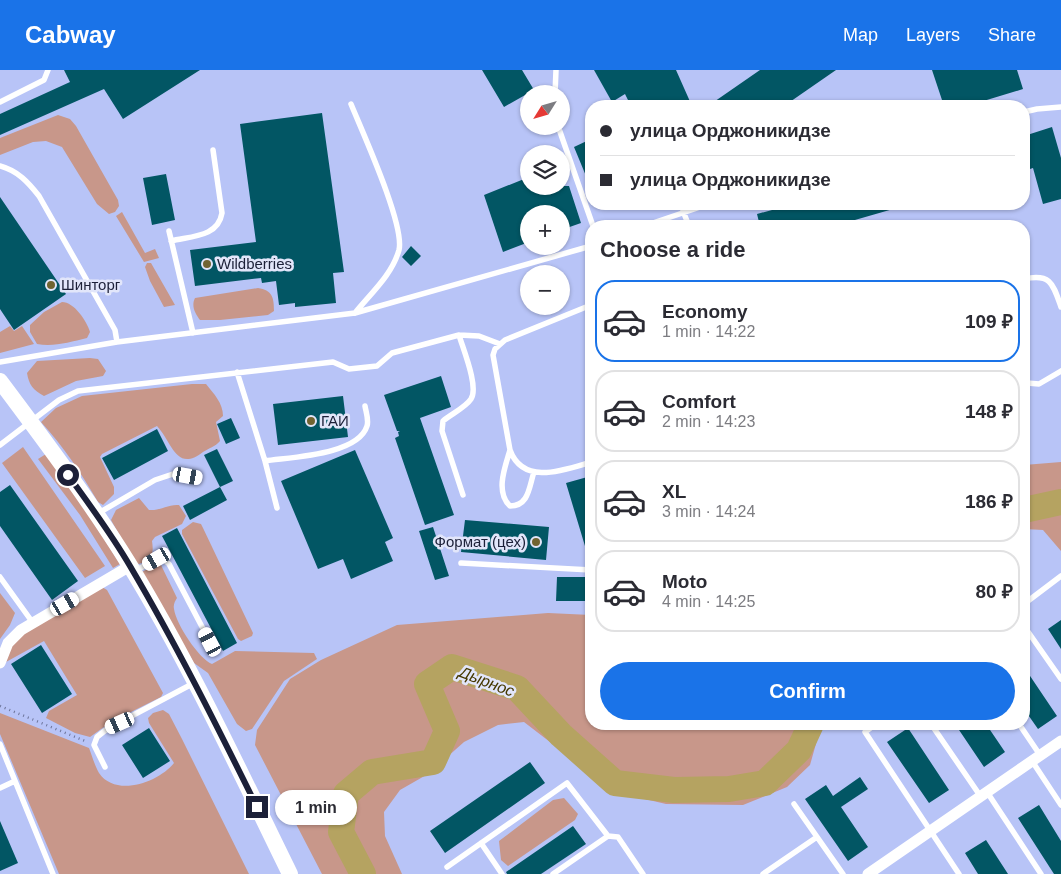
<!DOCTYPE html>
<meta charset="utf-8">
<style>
body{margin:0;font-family:Helvetica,sans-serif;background:#f2f2f3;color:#2b2b33;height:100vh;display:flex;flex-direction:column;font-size:19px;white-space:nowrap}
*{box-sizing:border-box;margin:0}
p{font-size:16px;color:#7c7c81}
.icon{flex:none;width:28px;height:28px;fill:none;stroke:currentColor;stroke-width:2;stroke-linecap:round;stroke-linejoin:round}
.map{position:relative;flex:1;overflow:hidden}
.panel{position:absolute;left:585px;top:150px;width:445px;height:510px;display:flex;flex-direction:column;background:#fff;border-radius:20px;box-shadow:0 1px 4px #0004}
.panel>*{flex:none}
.guide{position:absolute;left:585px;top:30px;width:445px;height:110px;border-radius:20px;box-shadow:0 1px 4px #0004;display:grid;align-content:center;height:110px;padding:0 15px;background:#fff}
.needle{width:32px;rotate:233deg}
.tools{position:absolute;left:520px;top:15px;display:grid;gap:10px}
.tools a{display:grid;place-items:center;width:50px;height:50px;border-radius:50%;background:#fff;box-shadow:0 1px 4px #0004;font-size:25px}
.end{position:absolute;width:22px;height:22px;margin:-11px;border:6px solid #1c2038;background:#fff;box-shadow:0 0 0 2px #fff}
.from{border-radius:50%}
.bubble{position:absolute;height:35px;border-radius:18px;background:#fff;box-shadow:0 1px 4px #0004;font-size:16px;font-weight:600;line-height:35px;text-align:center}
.car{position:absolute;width:15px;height:30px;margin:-15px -8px;border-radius:6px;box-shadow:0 0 4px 1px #0007;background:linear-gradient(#fff 24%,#345 0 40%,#fff 0 76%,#345 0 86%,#fff 0)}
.guide b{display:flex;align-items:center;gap:18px;height:48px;font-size:19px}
.guide b+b{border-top:1px solid #e1e1e2}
.guide i{width:12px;height:12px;background:#2b2b33}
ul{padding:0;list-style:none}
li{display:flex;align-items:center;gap:15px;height:82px;margin:0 10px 8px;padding:0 5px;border:2px solid #e1e1e2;border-radius:20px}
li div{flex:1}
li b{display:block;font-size:19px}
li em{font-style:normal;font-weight:600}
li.current{border-color:#1a73e8}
li>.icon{width:45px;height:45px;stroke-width:1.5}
h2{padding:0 15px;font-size:22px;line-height:60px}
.primary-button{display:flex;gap:10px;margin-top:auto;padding:10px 15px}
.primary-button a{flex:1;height:58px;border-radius:30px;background:#1a73e8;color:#fff;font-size:20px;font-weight:600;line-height:58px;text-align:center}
header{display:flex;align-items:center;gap:30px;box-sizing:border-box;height:70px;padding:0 25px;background:#1a73e8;color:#fff}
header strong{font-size:24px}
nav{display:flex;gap:28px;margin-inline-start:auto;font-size:18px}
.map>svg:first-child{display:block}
</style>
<header>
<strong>Cabway</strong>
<nav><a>Map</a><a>Layers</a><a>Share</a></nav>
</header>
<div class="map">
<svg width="1061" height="804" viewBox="0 0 1061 804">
<rect width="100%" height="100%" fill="#b8c4f7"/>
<path fill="#c8978a" d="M 58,45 L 70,49 L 76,56 L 118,130 L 119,136 L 115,142 L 109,144 L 97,134 L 62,77 L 46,71 L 33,72 L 0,85 L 0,68 Z
M 122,142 L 145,183 L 155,179 L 159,188 L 144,192 L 116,146 Z
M 147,193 L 151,193 L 175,235 L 164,237 L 150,211 L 145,197 Z
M 258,218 C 272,220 274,227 274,241 L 268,245 L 220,250 L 200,250 C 195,243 191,236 195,228 Z
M 62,232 C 74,232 87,251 90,262 L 87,268 C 70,272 54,277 37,274 L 30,262 L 30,255 L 44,242 Z
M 10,256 L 14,261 L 22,256 L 34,274 L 0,283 L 0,262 Z
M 90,288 L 98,289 L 106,301 L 103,306 L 76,311 L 44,326 C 33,320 29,315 27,303 L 37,291 Z
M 192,314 L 206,314 C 214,324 223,333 223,346 L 216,352 L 220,371 C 215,377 209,378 203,382 C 176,403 172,372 157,356 L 102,384 L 100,387 L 114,417 L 114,424 L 103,435 L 98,432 C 81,403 64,377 41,352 L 56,338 L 82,326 Z
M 23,377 L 105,496 L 85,508 L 2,393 Z
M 46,384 L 90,447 L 120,494 L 113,498 L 80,445 L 38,389 Z
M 1061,392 L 1061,481 L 1043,460 L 1024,459 L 1024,395 Z
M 139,428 L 149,440 C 160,441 168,434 179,435 L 186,446 L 182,454 L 155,467 L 152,471 C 154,485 152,489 139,494 L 135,493 L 111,450 L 116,440 Z
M 193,452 L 201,454 L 203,458 L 253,563 L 252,566 L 241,571 L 238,569 L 182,464 L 182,460 Z
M 156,494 L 161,495 L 177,528 C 175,531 173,535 174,539 C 176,554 199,589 212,594 L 235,581 L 314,583 L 317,589 L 284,611 L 252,659 L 246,661 L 237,654 L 208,603 L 194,593 L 142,502 Z
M 102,517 L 107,520 L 163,623 L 161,627 L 111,652 L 90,667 L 75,663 L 46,648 L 49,641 L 77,625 L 44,571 L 6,592 L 11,577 L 23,562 Z
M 0,523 L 15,543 L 10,555 L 0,569 Z
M 548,543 L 591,545 L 591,654 L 824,654 L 819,663 L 810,695 L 787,717 L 743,735 L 666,734 L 615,722 L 524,652 L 498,655 L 464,672 L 428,704 L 400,720 L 384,742 L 385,766 L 402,804 L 322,804 L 255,675 L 257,660 L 290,609 L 321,590 L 397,555 Z
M 163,640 L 169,644 L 182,669 L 249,804 L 59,804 L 0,664 L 0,643 L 89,678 C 92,686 95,696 99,703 C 116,728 159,712 174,693 L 149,653 L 148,648 L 153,643 Z
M 564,728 L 578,744 L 575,750 L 508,796 L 501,790 L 499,771 L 553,730 Z"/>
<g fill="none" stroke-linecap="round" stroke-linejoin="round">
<path stroke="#b5a361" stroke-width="26" d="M 1024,440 L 1061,432
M 363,804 L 341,762 L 346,724 L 372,702 L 433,692 L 447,661 L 427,614 L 452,597 L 517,618 L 561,665 L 615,713 L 674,720 L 729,719 L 765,713 L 799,680 L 811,654"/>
</g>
<path fill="#025664" d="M 64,0 L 200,0 L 123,49 L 104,19 L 0,65 L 0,44 L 70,12 Z
M 482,0 L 522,0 L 534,20 L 504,37 Z
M 594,0 L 676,0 L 692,36 L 631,36 L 625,24 L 612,32 Z
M 760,0 L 836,0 L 784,36 L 708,36 Z
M 932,0 L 1017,0 L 1023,19 L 967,36 L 944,36 Z
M 322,43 L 344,202 L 333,203 L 336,233 L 295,237 L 295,233 L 279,235 L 276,211 L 262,213 L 261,208 L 195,216 L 190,180 L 256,172 L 240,54 Z
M 1052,57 L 1061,88 L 1061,129 L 1043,134 L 1033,98 L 1024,101 L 1024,66 Z
M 591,69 L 591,118 L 574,77 Z
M 166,104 L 175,150 L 152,155 L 143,108 Z
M 529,107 L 529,116 L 569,116 L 581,153 L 561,160 L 561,144 L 529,144 L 529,172 L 503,182 L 484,125 Z
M 0,127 L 66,224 L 14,260 L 0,239 Z
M 794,134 L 900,134 L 900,137 L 848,152 L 850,156 L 760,156 L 757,144 Z
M 411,176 L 421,186 L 411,196 L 402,187 Z
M 441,306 L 451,337 L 420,348 L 454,445 L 425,455 L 395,368 L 399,366 L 398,362 L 400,361 L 397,361 L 384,325 Z
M 343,326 L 348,367 L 278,375 L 273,334 Z
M 231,348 L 240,368 L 226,374 L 217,354 Z
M 157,359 L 168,381 L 114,410 L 102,388 Z
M 217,379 L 233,411 L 220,417 L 204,385 Z
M 355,380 L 393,468 L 385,472 L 393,491 L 351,509 L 343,489 L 318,499 L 281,411 Z
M 591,406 L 591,485 L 588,486 L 566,413 Z
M 10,415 L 78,511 L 52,530 L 0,456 L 0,422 Z
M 220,417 L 227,430 L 190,450 L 183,436 Z
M 465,450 L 549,457 L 546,490 L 461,482 Z
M 433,457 L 449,506 L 435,510 L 419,461 Z
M 177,458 L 237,573 L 223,581 L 162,466 Z
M 557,507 L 591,507 L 591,531 L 556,531 Z
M 1061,550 L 1061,579 L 1048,559 Z
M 41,575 L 72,624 L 42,643 L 11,594 Z
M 1024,597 L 1057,646 L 1038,659 L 1024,639 Z
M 955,654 L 986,654 L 1005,682 L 984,697 Z
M 149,658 L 170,691 L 143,708 L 122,675 Z
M 908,658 L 949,720 L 929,733 L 887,672 Z
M 530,692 L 545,713 L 445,783 L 430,761 Z
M 860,707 L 868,719 L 841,737 L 868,777 L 848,791 L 805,729 L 826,715 L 833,726 Z
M 1039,735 L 1061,771 L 1061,804 L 1054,804 L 1018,748 Z
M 0,751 L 18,793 L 0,801 Z
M 573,756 L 586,774 L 541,804 L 507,804 L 506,802 Z
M 986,770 L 1008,804 L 978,804 L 965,783 Z"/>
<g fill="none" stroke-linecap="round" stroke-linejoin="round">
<path stroke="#6d759b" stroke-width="2.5" stroke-dasharray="1 4" stroke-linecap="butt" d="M 0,636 L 85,671"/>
<path stroke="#fff" stroke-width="5.5" d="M 555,24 L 556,0
M 0,32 L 44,10 L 48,0
M 351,34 C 362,61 405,155 399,180 C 392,205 371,223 355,243
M 1024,42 L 1037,39 L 1061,37
M 558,56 L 593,156
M 0,96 C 18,101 28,112 39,126 L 115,260 L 117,272
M 683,141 L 689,156
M 644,156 L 709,134
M 169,161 L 193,263
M 171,171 C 192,166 218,167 222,143 L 213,80
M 1024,209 C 1051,203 1053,214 1061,237
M 591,235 L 505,270 L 495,279 L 493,285 L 510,380 C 523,416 564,400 591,392
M 459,265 C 463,279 479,317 471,329 C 465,338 451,344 443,351 L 442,361 L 463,425
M 0,292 L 117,272 L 355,243 L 591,176
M 237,302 L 265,391 L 277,438
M 1024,309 L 1027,313 L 1039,314 L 1061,301
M 0,375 L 59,330 L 78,321 L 333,292 L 349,299 L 377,296 L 392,283 L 459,265 L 479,266 L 500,274
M 510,380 C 505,397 495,422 510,436 C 529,436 529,417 534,402
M 265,391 C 291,387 358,385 367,356 C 369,350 366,342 365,336
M 97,444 L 155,410 L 176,403 L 199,408
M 461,493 L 591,500
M 135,501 L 157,489 L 163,489 L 169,494 L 210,572
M 0,507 L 33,553
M 1024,534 L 1061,506
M 1024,556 L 1061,609
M 876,654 L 865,662 L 959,804
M 931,654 L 981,727
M 1019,654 L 1040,685
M 0,674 L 53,804
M 1032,691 L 1061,735
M 105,697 L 94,675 L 97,667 L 107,659 L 194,613
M 0,718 L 15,711
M 987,722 L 1041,804
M 794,734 L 843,804
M 481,773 L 502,804
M 447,797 L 567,713 L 608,766 L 618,767 L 643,804
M 553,804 L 608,766
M 763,804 L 817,767"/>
<path stroke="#fff" stroke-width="11" d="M 0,593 L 8,573 L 21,560 L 130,496
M 868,804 L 1061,671"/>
<path stroke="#fff" stroke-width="16" d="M 0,311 C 45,371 90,431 129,494 C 190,594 239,700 290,804"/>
</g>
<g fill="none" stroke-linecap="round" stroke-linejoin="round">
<path stroke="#1c2038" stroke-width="6" d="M 68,405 C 90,435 112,465 130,496 C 176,574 217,656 257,737"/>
</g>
<g fill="#716431" stroke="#e2e6fa" stroke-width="2">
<circle cx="207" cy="194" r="5"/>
<circle cx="51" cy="215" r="5"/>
<circle cx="311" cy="351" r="5"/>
<circle cx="536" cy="472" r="5"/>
</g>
<g text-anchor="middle" stroke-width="5" stroke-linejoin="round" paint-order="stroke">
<g font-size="15" fill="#1c2038" stroke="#e2e6fa" text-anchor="start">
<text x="217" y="199">Wildberries</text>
<text x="61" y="220">Шинторг</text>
<text x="321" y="356">ГАИ</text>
<text x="526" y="477" text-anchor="end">Формат (цех)</text>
</g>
<g font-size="16" font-style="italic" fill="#453800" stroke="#e2e6fa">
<text transform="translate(487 611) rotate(21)" y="6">Дырнос</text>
</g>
</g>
</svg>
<div class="tools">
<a><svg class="needle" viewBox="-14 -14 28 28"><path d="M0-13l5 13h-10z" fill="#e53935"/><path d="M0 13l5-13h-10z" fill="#7c7c81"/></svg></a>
<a><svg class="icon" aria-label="layers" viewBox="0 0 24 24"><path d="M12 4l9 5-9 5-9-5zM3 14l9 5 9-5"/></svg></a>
<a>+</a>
<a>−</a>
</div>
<i class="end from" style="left:68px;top:405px"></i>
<i class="end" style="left:257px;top:737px"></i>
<div class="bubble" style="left:275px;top:720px;width:82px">1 min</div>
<i class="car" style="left:188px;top:406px;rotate:100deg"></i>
<i class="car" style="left:157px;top:489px;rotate:240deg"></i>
<i class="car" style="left:65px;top:534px;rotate:60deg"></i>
<i class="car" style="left:210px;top:572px;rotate:332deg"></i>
<i class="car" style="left:120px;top:653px;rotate:246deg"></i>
<div class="guide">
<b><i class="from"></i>улица Орджоникидзе</b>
<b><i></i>улица Орджоникидзе</b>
</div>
<section class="panel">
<h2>Choose a ride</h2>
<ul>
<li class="current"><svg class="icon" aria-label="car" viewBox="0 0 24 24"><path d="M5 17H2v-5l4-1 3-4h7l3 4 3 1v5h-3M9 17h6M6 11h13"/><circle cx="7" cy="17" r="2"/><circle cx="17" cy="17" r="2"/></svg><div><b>Economy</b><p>1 min · 14:22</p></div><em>109 ₽</em></li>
<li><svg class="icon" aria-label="car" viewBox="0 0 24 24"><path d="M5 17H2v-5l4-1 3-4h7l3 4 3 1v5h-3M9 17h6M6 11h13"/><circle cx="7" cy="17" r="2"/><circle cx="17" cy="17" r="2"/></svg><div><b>Comfort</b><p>2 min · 14:23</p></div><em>148 ₽</em></li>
<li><svg class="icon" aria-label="car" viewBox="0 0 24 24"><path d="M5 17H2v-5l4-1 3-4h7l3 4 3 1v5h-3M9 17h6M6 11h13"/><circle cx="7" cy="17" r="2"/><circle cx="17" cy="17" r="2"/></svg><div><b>XL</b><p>3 min · 14:24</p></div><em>186 ₽</em></li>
<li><svg class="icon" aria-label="car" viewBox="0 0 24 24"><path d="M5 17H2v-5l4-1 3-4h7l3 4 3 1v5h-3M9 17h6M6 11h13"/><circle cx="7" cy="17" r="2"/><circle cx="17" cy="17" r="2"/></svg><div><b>Moto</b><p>4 min · 14:25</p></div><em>80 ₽</em></li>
</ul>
<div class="primary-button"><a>Confirm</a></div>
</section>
</div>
